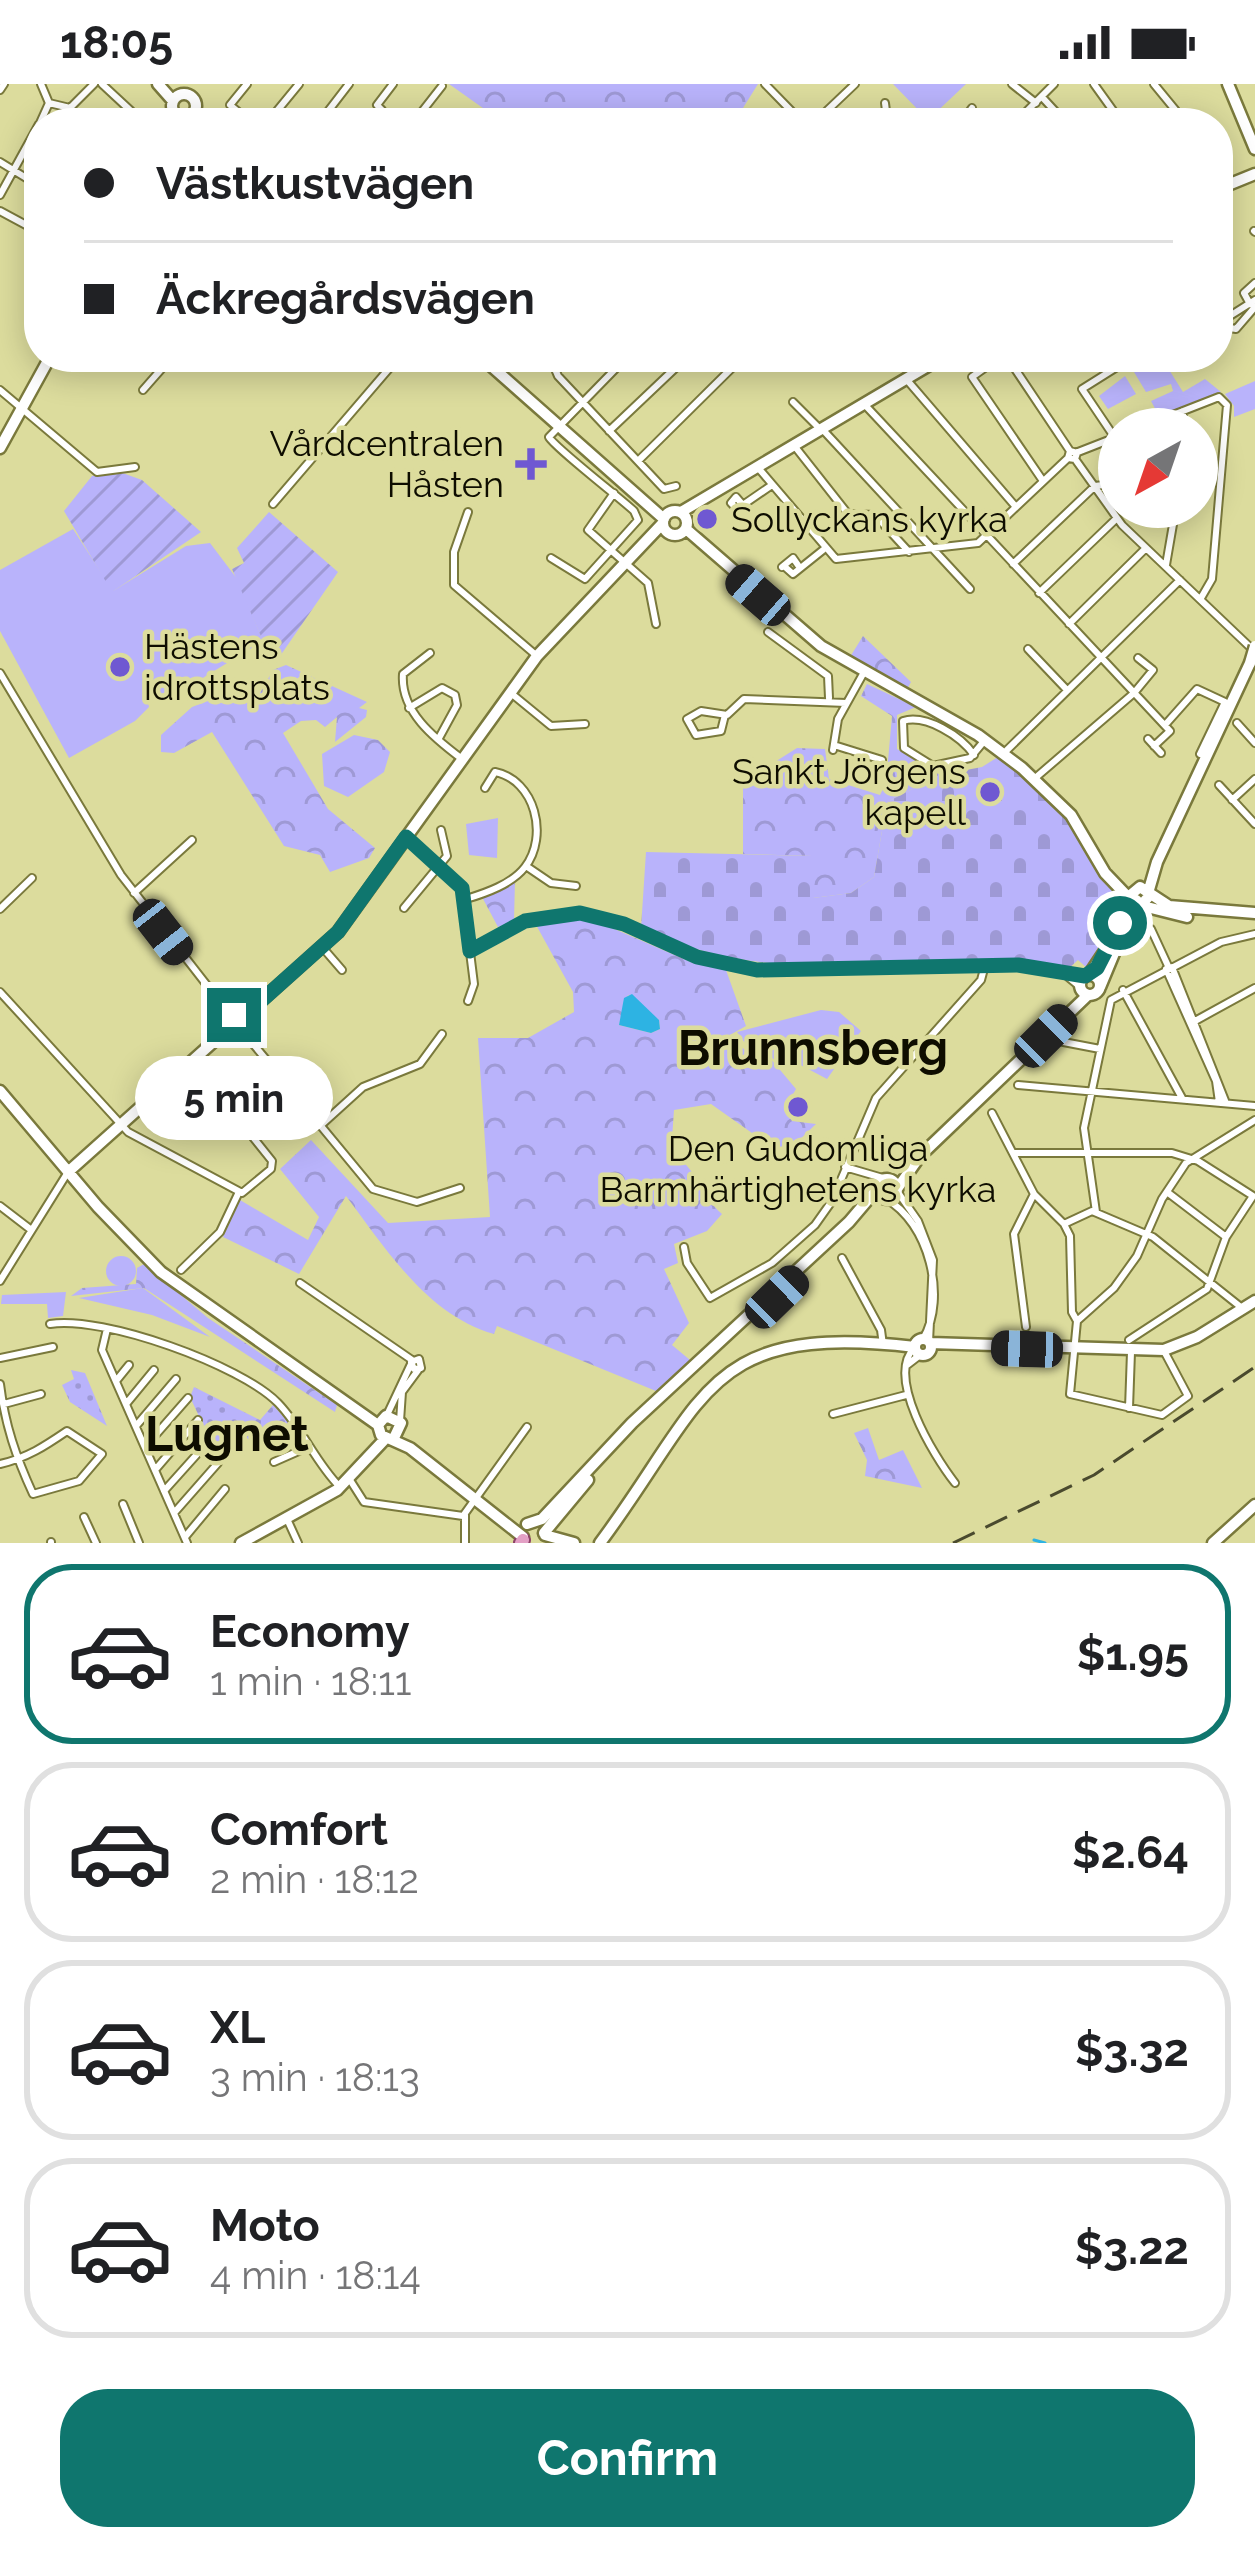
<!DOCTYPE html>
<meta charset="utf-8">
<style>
body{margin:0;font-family:Raleway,sans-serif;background:#f6f6f6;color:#202124;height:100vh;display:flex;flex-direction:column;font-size:45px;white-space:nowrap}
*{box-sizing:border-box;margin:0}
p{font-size:39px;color:#757577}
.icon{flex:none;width:66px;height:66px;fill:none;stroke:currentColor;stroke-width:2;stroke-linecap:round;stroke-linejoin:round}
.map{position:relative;height:1459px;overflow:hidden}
.sheet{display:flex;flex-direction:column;background:#fff;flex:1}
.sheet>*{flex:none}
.top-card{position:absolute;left:24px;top:24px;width:1209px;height:264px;border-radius:48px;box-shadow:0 6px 30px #0003;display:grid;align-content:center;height:264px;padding:0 60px;background:#fff}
.needle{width:78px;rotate:220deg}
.fabs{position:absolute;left:1098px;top:324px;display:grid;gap:24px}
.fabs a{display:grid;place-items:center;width:120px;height:120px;border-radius:50%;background:#fff;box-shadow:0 6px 30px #0003;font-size:60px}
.end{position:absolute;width:54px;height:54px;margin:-27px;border:15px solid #0f766e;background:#fff;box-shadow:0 0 0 6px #fff}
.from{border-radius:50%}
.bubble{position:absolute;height:84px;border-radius:42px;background:#fff;box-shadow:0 6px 30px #0003;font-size:39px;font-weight:700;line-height:84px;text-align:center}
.car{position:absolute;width:36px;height:72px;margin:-36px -18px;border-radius:15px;box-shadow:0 0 9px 3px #0007;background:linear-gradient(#222 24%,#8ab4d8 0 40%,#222 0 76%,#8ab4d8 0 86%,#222 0)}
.top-card b{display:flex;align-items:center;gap:42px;height:114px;font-size:45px}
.top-card b+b{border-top:3px solid #e0e0e0}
.top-card i{width:30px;height:30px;background:#202124}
ul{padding:21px 0 0;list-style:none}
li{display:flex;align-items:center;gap:36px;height:180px;margin:0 24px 18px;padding:0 36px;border:6px solid #e0e0e0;border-radius:48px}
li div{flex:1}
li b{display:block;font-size:45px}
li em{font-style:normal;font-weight:700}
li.on{border-color:#0f766e}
li>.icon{width:108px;height:108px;stroke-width:1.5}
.primary-button{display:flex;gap:24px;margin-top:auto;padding:24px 60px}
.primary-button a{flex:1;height:138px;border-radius:48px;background:#0f766e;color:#fff;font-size:48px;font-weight:700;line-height:138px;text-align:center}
.status{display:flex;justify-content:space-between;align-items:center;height:84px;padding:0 60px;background:#fff;direction:ltr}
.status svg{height:33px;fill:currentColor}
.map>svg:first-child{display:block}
</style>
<div class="status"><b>18:05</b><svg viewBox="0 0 49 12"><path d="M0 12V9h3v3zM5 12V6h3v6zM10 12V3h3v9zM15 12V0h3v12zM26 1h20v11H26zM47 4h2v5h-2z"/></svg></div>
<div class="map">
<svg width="1255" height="1459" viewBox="0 0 1255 1459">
<defs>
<pattern id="forest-crowns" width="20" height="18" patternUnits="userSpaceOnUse" patternTransform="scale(3)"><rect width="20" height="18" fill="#b9b3fb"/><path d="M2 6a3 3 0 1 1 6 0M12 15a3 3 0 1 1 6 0" fill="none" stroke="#9e99d5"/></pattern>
<pattern id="cemetery-stones" width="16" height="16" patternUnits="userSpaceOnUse" patternTransform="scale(3)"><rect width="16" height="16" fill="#b9b3fb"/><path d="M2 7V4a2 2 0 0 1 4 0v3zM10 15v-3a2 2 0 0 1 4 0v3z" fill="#9e99d5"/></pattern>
<pattern id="park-dots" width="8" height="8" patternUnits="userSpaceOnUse" patternTransform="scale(3)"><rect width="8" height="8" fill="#b9b3fb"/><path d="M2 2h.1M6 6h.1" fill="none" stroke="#9e99d5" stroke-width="1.8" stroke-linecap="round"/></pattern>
<pattern id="garden-furrows" width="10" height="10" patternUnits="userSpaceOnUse" patternTransform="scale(3)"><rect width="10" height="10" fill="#b9b3fb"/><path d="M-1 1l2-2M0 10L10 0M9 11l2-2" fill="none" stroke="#9e99d5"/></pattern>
</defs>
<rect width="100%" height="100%" fill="#dcdc9d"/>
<path fill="#b9b3fb" d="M 893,0 L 966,0 L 928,36 Z
M 1125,273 L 1161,273 L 1183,308 L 1205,295 L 1221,308 L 1159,332 L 1151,317 L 1173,307 L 1171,300 L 1146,308 Z
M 1125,292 L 1136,310 L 1108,325 L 1099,312 Z
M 1255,297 L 1255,325 L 1234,333 L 1234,322 L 1225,310 Z
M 73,445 L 113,507 L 186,462 L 210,459 L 238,496 L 263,557 L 175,611 L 146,610 L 149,623 L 135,637 L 69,674 L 0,547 L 0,486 Z
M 498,734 L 497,774 L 469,771 L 466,740 Z
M 821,926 L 839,928 L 861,947 L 827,995 L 793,977 L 778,979 L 765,968 L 755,973 L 737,948 Z
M106 1187a15 15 0 1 1 30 0a15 15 0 1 1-30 0Z
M 143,1204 L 210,1253 L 152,1231 L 79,1214 Z
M 66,1208 L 63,1232 L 48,1234 L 47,1220 L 1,1220 L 2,1211 Z"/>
<path fill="url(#forest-crowns)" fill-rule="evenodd" d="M 449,0 L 758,0 L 738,32 L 744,39 L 504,39 Z
M 863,552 L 911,598 L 905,609 L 850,573 Z
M 286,581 L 367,618 L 359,624 L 367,626 L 366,633 L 335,658 L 337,633 L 325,643 L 316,636 L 301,637 L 283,649 L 328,725 L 375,764 L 369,774 L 330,788 L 320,771 L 284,762 L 212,648 L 174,669 L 161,668 L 161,651 L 192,623 L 232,608 L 260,609 L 273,586 Z
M 867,600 L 916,623 L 897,631 L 897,665 L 940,691 L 887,718 L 874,793 L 851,809 L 813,814 L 812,772 L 743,770 L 743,698 L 797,664 L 825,665 L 829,695 L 880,711 L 886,699 L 892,632 L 861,612 Z
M 354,651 L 378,656 L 390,668 L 384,688 L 348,713 L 324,702 L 322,670 Z
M 515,796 L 514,837 L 498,843 L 482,813 Z
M 589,834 L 693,879 L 726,886 L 746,942 L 728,952 L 755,974 L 765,968 L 796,1005 L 784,1026 L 792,1037 L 816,1040 L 795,1060 L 773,1064 L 711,1020 L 674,1026 L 671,1069 C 698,1084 699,1110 722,1130 L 707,1147 L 674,1160 L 678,1179 L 664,1185 L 689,1239 L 672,1261 L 690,1276 L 656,1307 L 497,1242 L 494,1250 C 427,1231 386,1165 346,1112 L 299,1190 L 223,1153 L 240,1116 L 308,1156 L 319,1133 L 280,1085 L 311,1056 L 388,1139 L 490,1133 L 478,954 L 528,954 L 574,928 L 573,908 L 535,839 ZM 628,911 L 659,936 L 660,945 L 651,949 L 619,941 Z
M 144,1180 L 208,1234 L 337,1321 L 335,1328 L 144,1204 L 71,1212 L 82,1204 L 136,1200 L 137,1184 Z
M 868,1344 L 879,1376 L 903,1366 L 922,1404 L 865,1392 L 867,1376 L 854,1349 Z"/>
<path fill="url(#cemetery-stones)" d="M 1001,671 L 1065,732 L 1119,814 L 1118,826 L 1087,884 L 1078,876 L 1066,887 C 1021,872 976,877 929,879 C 827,884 736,889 641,844 L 646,768 L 813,772 L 813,814 L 851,809 L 874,793 L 887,718 L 940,691 L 982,683 Z"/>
<path fill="url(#park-dots)" d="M 71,1286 L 85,1289 L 107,1342 L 70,1318 L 62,1301 L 74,1295 Z
M 194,1303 L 260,1336 L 273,1321 L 289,1339 L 249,1356 L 245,1352 L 219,1375 L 190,1313 Z"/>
<path fill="url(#garden-furrows)" d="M 117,387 L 142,396 L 201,448 L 112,508 L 64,427 L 92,392 Z
M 269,428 L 338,488 L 278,575 L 263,557 L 232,485 L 244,479 L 237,464 Z"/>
<path fill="#2db3e3" d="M 632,910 L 659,936 L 660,945 L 651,949 L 619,941 L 624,914 Z"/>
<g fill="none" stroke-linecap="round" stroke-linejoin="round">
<path stroke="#2db3e3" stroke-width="3" d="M 1034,1456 L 1045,1459"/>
<g stroke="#7a793c" stroke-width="10">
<path id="street" d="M 102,0 L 131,27 L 134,39
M 247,0 L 230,21 L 252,39
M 765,0 L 803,39
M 1012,0 L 1036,19
M 1094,0 L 1122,39
M 1154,0 L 1186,39
M 0,6 L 4,0
M 1042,13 L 1066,39
M 49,19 L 70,24 L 94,0
M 40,39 L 49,19 L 41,0
M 267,39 L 299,0
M 319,39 L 349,0
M 371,39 L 382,26 L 377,21 L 393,0
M 413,39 L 442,2
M 466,39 L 475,29
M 814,39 L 855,0
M 873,39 L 886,27 L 885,19
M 961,39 L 972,24
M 1015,39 L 1054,0
M 0,78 L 36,100
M 0,111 L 39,40
M 0,127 L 39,148
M 1254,147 L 1255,148
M 37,171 L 39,168
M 1255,216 L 1225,235 L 1224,243 L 1236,245 L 1255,223
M 1250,220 L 1244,209 L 1255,199
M 566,273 L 555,285 L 558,292 L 664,405 L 676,402
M 1000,273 L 972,293 L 1043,397
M 1007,273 L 1070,367 L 1068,374 L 1075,375 L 1077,369 L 1070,367
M 855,280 L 866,273
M 907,296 L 1016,423
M 0,306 L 97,388 L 135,383
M 143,306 L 172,273
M 793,318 L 820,345
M 865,321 L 1170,647 L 1154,662
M 1183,327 L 1183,345
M 1137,345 L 1219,313 L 1227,321 L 1212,495 L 1201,514
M 609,347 L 687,273
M 824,347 L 970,505
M 1115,354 L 1082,305 L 1117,283
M 796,364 L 848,430 L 875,431 L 909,468
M 1078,368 L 1119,352
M 1075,375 L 1122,441 L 1252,565
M 638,377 L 739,277
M 760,386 L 836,475 L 978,459 L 1068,374
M 614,409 L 588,446 L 648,499 L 656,540
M 273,420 L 399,273
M 742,420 L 736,413 L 731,419 L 737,425 L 772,401
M 468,428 L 454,468 L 454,501 L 537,572
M 551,474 L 585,495 L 638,436 L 634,427 C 620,414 553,362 549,353 L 627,273
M 1013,480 L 1095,402 L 1119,399
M 1166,481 L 1176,423
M 784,482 L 793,490 L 823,466
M 782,483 L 793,474 L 800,484
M 1039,509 L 1117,434
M 1069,540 L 1146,464
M 768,548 L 828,592 L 829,614
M 1028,565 L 1067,606
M 430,569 L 403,590 C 400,627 434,654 462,675
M 0,589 L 121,791 L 231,932
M 512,610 L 551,642 L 585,640
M 409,624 L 442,604 L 455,611 L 457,621 L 439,654
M 725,631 L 721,647 L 696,651 L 687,635 L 701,627 L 727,631 L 744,615 L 846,619
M 1237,639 L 1255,659
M 1165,641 L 1197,605 L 1225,618 L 1200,670
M 1148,655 L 1161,669
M 837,662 L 882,676
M 833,666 L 838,635 L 863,590
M 1007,666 L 1180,496
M 974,671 C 961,652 926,630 903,637 L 904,664 L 933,682 L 970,674 L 985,656
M 1034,695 L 1134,609 L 1153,586 L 1138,574
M 1219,701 L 1255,740
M 1232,716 L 1255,695
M 408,755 L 462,804 L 474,900 L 468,917
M 526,782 L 551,799 L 576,802
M 134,809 L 192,756
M 466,815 C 486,809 512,800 525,783 C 549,752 535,696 495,688 L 485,704
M 404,824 L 447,772 L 441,746
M 0,825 L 32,794
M 1151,845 L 1169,884
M 323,864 L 342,886
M 470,867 L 525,837 L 580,829 L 624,840 L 697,873 L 757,886 L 1018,881 L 1085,892
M 1172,883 L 1226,1019
M 1166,885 L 1216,997 L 1219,1018
M 1068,893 L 1079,902
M 1123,906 L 1182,1014
M 0,908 L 128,1048 L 242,1109 L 271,1085 L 272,1077 L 193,978
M 1195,937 L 1255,904
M 240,944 L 373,1105 L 417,1118 L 460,1104
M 1053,956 L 1100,965
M 1018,1001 L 1255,1022
M 992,1029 L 1034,1110 L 1064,1140 L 1092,1127 L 1153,1153 L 1242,1224
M 320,1042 L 363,1003 L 420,980 L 442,950
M 1015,1069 L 1172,1069 L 1198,1077 L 1253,1112 L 1226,1153 L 1207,1205 L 1129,1256
M 845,1083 L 886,1095
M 897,1107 L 918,1137 L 933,1176 L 929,1258
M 1167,1108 L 1226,1153
M 886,1115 C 928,1138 948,1213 923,1255
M 0,1122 L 30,1145
M 1096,1128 L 1084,1044 L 1111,916 L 1221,858 L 1255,850
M 1064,1140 L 1070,1152 L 1072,1228 L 1077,1237
M 684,1163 L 687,1179 L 710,1214 L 772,1179 L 815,1141 L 832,1117 L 876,1014 L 981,896 L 985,881
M 842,1174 L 881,1246 L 883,1261
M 181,1186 L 220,1148 L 238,1110
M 0,1197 L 68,1088
M 300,1199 L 412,1276
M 50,1240 C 102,1231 241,1281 278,1319 C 303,1345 315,1378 340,1403
M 1026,1243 L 1014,1150 L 1034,1110
M 107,1245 L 102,1266 L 187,1459
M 914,1264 C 886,1293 933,1371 955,1399
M 1164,1267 L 1188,1312 L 1162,1331 L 1070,1310 L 1077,1237 L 1114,1204 L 1137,1172 L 1162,1115 L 1186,1079 L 1255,1036
M 0,1274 L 53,1263
M 419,1275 L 421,1284 L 414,1285 L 411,1278 Z
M 907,1281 L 920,1271
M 116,1297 L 129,1281
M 0,1300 C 5,1341 16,1373 33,1410 L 79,1397 L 102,1370 L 67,1347 C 45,1362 27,1374 0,1380
M 4,1320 L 41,1310
M 126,1320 L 154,1286
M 1129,1324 L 1131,1268
M 833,1330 L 906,1311
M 387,1331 L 411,1280
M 400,1337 L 402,1308 L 419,1285
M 136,1342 L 176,1295
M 145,1363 L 188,1314
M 274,1378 L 308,1363
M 155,1386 L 198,1336
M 350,1396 L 364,1418 L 463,1432 L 527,1343
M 164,1407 L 208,1358
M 123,1420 L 139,1459
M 174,1429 L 218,1379
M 84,1433 L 96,1459
M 287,1435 L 298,1459
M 185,1453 L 225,1405
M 51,1458 L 51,1459
M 465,1459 L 465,1431"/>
</g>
<g stroke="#7a793c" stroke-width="15">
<path id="secondary" d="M 158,0 L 173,17
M 1228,0 L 1255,65
M172 22a12 12 0 1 1 24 0a12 12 0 1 1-24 0Z
M 1218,105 L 1255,90
M 481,273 L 664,435
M 0,364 L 50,273
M663 439a12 12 0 1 1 24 0a12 12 0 1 1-24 0Z
M 681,428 L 943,273
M 686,445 L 821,562 L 978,651 L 1022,684 L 1071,731 L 1105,789 L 1128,813
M 1148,809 L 1157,778 L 1250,579
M 1149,812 L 1139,824 L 1128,813 L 1140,803 L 1169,822 L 1255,829
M 1143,822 L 1187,833
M1080 901a10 10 0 1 1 20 0a10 10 0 1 1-20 0Z
M 1089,891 L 1111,858
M 1100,903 L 1127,838 L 1142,823
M 242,934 L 338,848 L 537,572 L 663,439
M 0,1007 L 98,1123 L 161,1188 L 378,1341
M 68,1088 L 230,943 L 231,932 L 242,934 L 240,944 L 230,943
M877 1105a10 10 0 1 1 20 0a10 10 0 1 1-20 0Z
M 897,1105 L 920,1072 L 1088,911
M915 1263a8 8 0 1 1 16 0a8 8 0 1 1-16 0Z
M 930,1259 L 1164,1266 L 1197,1253 L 1255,1217
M 394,1354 L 401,1339 L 386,1332 L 378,1341 L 381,1351 L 410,1364 L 523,1453
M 527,1440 L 542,1435 L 632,1339 L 849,1138 L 877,1105
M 544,1449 L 588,1396
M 545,1451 L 574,1459
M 241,1459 L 337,1406 L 386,1354
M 600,1459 C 708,1314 704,1238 915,1263
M 1213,1459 L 1255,1421"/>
</g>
<g stroke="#8c4367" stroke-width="16">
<path id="primary" d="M 521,1459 L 523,1456"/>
</g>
<use href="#street" stroke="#fff" stroke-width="6"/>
<use href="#secondary" stroke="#fff" stroke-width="10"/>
<use href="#primary" stroke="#e3a0c5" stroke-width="12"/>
<path stroke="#4a4a2e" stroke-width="3" stroke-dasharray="24 12" stroke-linecap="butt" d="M 953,1459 L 1094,1391 L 1255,1283"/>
<g stroke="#7a793c" stroke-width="15" stroke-linecap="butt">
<path id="secondary-bridge" d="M 1250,579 L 1255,562"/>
</g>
<use href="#secondary-bridge" stroke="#fff" stroke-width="10"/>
</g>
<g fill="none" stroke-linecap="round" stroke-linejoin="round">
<path stroke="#0f766e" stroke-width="15" d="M 234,931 L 242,934 L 338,848 L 406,753 L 462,804 L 470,867 L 525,837 L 580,829 L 624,840 L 697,873 L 757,886 L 1018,881 L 1085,892 L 1097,884 L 1120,839"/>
</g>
<g fill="#6f58d2" stroke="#dcdc9d" stroke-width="4.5">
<path d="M525 362h12v12h12v12h-12v12h-12v-12h-12v-12h12z"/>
<circle cx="707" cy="435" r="12"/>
<circle cx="120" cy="583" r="12"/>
<circle cx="990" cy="708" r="12"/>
<circle cx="798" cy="1023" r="12"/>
</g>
<g text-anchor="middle" stroke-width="9" stroke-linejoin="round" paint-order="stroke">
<g font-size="36" fill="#0e0d00" stroke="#dcdc9d" text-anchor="end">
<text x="504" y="372">Vårdcentralen<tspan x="504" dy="41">Håsten</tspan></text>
<text x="731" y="448" text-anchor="start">Sollyckans kyrka</text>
<text x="144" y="575" text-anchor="start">Hästens<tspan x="144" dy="41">idrottsplats</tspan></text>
<text x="966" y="700">Sankt Jörgens<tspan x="966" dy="41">kapell</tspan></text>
<text x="798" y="1077" text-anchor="middle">Den Gudomliga<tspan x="798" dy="41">Barmhärtighetens kyrka</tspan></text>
</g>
<g font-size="48" font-weight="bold" fill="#0e0d00" stroke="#dcdc9d">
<text x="813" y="981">Brunnsberg</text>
<text x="227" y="1367">Lugnet</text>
</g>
</g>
</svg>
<div class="fabs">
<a><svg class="needle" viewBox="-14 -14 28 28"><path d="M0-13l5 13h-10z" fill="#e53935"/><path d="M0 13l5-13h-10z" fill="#757577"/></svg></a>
</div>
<i class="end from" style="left:1120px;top:839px"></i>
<i class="end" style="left:234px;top:931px"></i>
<div class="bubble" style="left:135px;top:972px;width:198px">5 min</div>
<i class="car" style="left:758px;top:511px;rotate:311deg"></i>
<i class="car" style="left:163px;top:848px;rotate:142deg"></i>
<i class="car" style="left:1046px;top:952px;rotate:45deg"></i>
<i class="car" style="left:777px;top:1213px;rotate:46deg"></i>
<i class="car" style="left:1027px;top:1265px;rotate:272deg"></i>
<div class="top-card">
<b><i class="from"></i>Västkustvägen</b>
<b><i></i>Äckregårdsvägen</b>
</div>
</div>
<section class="sheet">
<ul>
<li class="on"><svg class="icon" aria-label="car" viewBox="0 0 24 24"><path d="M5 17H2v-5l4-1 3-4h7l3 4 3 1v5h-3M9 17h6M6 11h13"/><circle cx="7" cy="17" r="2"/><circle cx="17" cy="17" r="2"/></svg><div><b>Economy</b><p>1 min · 18:11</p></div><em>$1.95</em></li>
<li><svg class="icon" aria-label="car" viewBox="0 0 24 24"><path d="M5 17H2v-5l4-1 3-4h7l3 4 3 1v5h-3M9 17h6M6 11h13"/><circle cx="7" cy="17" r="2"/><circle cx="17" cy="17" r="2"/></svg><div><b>Comfort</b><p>2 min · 18:12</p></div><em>$2.64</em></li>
<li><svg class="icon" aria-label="car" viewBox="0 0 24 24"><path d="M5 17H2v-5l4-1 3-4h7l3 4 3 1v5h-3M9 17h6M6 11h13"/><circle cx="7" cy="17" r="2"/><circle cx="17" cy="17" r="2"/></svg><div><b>XL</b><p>3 min · 18:13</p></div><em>$3.32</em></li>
<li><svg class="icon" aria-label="car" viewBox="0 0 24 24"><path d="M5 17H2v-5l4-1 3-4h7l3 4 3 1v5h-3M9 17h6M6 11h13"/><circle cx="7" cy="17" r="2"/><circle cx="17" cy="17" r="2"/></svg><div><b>Moto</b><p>4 min · 18:14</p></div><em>$3.22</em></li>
</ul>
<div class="primary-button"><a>Confirm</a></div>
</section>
